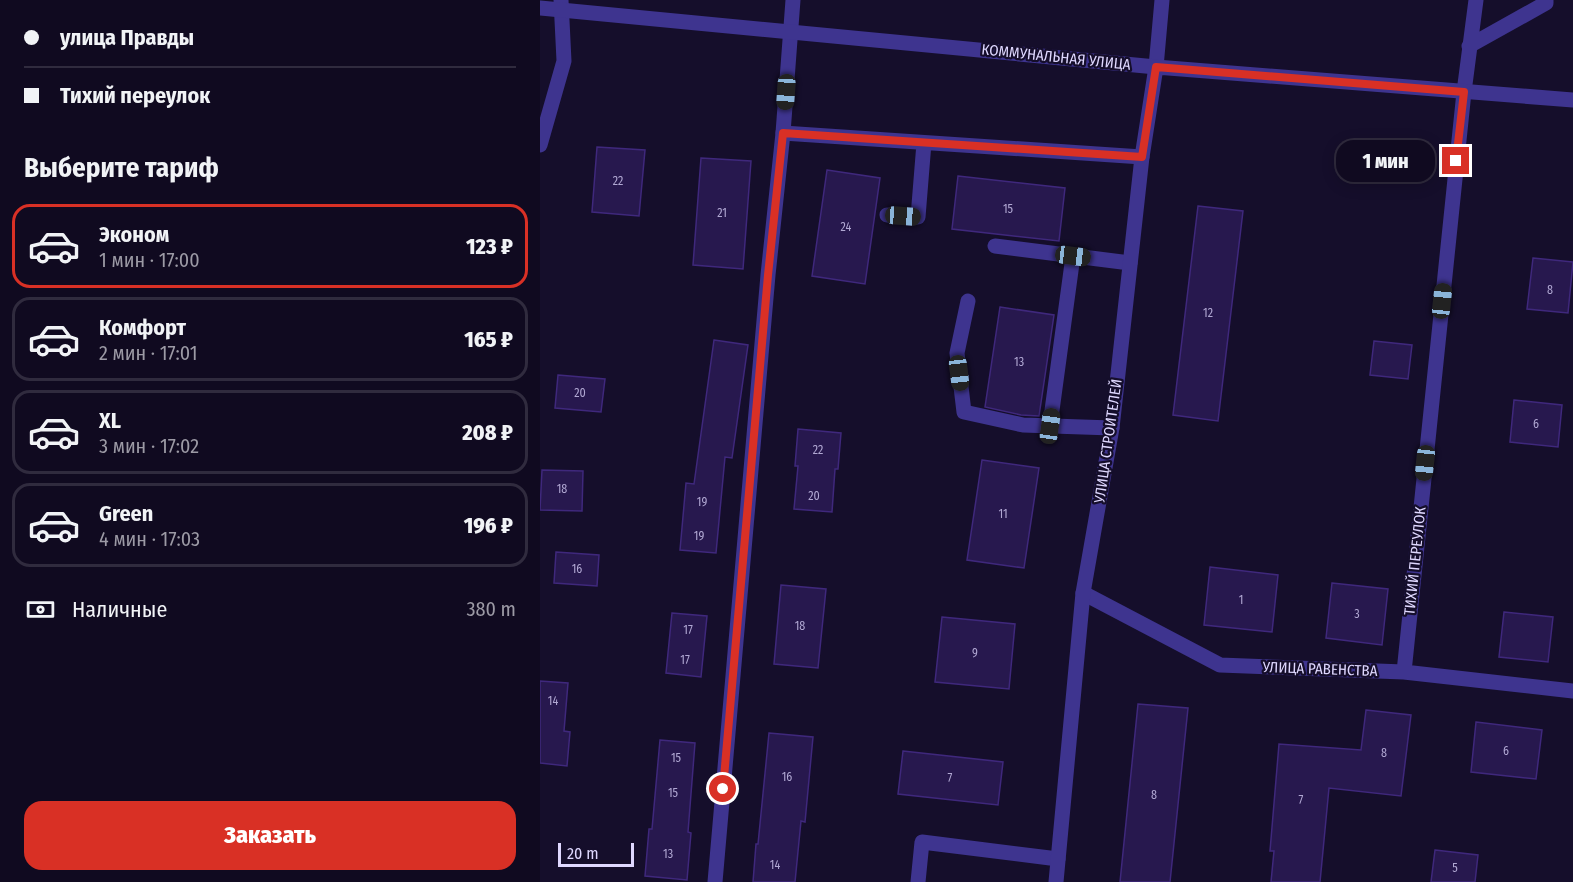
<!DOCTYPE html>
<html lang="ru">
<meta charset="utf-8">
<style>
body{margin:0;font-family:"Fira Sans Condensed",sans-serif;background:#191329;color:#f1f3f6;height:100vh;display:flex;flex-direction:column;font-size:22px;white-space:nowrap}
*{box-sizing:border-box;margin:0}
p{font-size:20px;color:#9c9aa5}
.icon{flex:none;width:33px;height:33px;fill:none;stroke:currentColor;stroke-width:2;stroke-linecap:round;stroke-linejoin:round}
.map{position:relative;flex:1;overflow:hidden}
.details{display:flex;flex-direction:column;background:#100a20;width:540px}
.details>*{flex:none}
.guide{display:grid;align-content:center;height:132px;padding:0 24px;background:#100a20}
.scale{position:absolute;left:18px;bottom:15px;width:76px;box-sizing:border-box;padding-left:6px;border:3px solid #dfd8ff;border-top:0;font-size:16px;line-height:21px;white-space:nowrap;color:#dfd8ff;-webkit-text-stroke:4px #150e2b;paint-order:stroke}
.end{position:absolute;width:27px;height:27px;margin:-14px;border:8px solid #d93025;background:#fff;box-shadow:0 0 0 3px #fff}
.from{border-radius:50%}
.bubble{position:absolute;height:42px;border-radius:18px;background:#100a20;box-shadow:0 3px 15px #0003,0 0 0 2px #302b3e;font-size:20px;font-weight:800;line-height:42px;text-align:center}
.car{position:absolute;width:18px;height:36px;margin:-18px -9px;border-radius:8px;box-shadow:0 0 4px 2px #0007;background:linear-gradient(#222 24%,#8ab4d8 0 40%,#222 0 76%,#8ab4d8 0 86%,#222 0)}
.guide b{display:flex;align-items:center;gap:21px;height:57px;font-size:22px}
.guide b+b{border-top:2px solid #302b3e}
.guide i{width:15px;height:15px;background:#f1f3f6}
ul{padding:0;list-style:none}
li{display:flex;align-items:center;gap:18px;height:84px;margin:0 12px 9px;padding:0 12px;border:3px solid #302b3e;border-radius:18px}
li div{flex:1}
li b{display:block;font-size:22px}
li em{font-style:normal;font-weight:800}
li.current{border-color:#d93025}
li>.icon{width:54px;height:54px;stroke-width:1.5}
h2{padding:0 24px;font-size:27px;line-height:72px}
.pay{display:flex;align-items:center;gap:15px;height:66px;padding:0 24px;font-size:22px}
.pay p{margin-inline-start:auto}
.cta{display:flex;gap:12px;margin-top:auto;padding:12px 24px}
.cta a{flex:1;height:69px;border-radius:18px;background:#d93025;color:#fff;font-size:24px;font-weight:800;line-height:69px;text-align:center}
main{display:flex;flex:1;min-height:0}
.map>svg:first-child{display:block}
</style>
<main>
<section class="details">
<div class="guide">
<b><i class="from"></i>улица Правды</b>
<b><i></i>Тихий переулок</b>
</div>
<h2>Выберите тариф</h2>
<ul>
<li class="current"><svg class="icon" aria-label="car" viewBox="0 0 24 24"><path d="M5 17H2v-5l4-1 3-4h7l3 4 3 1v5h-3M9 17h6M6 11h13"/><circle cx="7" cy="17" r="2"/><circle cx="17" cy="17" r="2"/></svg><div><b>Эконом</b><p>1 мин · 17:00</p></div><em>123 ₽</em></li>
<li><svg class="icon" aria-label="car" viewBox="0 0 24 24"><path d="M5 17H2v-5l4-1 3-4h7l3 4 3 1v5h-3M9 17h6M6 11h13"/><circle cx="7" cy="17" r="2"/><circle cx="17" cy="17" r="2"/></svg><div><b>Комфорт</b><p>2 мин · 17:01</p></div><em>165 ₽</em></li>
<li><svg class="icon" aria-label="car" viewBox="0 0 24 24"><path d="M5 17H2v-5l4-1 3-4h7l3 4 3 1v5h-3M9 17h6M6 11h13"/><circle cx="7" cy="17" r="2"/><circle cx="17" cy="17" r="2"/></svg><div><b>XL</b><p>3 мин · 17:02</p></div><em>208 ₽</em></li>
<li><svg class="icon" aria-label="car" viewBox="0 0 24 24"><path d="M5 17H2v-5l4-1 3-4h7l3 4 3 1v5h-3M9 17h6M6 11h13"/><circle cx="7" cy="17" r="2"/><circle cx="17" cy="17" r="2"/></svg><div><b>Green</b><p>4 мин · 17:03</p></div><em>196 ₽</em></li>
</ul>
<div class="pay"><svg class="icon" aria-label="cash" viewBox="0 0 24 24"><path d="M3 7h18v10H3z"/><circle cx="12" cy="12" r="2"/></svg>Наличные<p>380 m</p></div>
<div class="cta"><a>Заказать</a></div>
</section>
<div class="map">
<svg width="1033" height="882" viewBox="0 0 1033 882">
<rect width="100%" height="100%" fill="#150e2b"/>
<path fill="#27184e" stroke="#3f287c" stroke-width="1.5" d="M 57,147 L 105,150 L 99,216 L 52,212 Z
M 161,158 L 211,161 L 203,269 L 153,265 Z
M 287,170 L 340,178 L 325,284 L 272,276 Z
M 418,176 L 525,188 L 519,241 L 412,229 Z
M 658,206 L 703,211 L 678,421 L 633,415 Z
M 993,258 L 1033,262 L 1028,313 L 987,309 Z
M 460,307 L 514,315 L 499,416 L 481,415 L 445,407 Z
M 174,340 L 208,345 L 192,458 L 185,457 L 176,553 L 140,550 L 146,483 L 154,484 Z
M 834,341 L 872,345 L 868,379 L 830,375 Z
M 18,375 L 65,379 L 61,412 L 15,408 Z
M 974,400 L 1022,405 L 1018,447 L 970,442 Z
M 258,429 L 301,433 L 298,469 L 295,469 L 292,512 L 254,509 L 258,466 L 255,466 Z
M 442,460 L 499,468 L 484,568 L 427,560 Z
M 2,470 L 43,471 L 42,511 L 0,510 Z
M 16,552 L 59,555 L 57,586 L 14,583 Z
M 670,567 L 738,575 L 732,632 L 664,625 Z
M 792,583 L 848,589 L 842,645 L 786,638 Z
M 241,585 L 286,589 L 278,668 L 234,664 Z
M 964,612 L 1013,617 L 1008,662 L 959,657 Z
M 132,613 L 167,616 L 161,677 L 126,673 Z
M 402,617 L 475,624 L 469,689 L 395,682 Z
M 0,681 L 28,683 L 24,731 L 30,732 L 27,766 L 0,763 Z
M 598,704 L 648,708 L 630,882 L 580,882 Z
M 826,710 L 871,715 L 861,796 L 789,788 L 780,882 L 731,882 L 734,851 L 730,851 L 739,744 L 821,750 Z
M 936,722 L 1002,730 L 996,779 L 931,772 Z
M 229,733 L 273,737 L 265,822 L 261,821 L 255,882 L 213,882 L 216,844 L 218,844 Z
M 120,740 L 155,743 L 148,832 L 151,833 L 147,880 L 105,876 L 109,829 L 112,829 Z
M 363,751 L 463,762 L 458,805 L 358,794 Z
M 895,850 L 938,855 L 935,882 L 891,882 Z"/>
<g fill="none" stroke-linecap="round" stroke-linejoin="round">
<path stroke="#3e348f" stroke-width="15" d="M 929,46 L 1006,3 L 1006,0
M 924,92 L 936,0
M 243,133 L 602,157
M 347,215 L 378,217 L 384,143
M 455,246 L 590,263
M 428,301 L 417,353 L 424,412 L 483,425 L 572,428
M 510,425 L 533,256
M 378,882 L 382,842 L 518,859"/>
<path stroke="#3e348f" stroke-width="15" d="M 616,67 L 622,0
M 0,145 L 24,61 L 21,0
M 543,593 L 680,665 L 864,672 L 1033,691
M 864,672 L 924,92
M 175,882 L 228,275 L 243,133 L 253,0"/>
<path stroke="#3e348f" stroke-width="15" d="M 0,8 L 616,67 L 1033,100
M 516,882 L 543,593 L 572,428 L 602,157 L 616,67"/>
</g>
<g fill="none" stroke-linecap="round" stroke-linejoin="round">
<path stroke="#d93025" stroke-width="8" d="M 183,789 L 228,275 L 243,133 L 602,157 L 616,67 L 924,92 L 916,161"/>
</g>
<g text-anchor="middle" stroke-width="4.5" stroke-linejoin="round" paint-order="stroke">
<g font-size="12" fill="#b1a8d3">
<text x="78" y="185">22</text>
<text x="468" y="213">15</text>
<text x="182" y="217">21</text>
<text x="306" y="231">24</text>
<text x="1010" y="294">8</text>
<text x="668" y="317">12</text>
<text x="479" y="366">13</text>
<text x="40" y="397">20</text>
<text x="996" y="428">6</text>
<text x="278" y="454">22</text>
<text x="22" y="493">18</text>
<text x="274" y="500">20</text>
<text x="162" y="506">19</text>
<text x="463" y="518">11</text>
<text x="159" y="540">19</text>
<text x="37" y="573">16</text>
<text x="701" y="604">1</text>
<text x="817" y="618">3</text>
<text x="260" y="630">18</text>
<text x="148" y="634">17</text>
<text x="435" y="657">9</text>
<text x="145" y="664">17</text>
<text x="13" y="705">14</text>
<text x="966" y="755">6</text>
<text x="844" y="757">8</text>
<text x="136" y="762">15</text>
<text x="247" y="781">16</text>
<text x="410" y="782">7</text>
<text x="133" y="797">15</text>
<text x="614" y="799">8</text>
<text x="761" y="804">7</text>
<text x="128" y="858">13</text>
<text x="235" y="869">14</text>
<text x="915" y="872">5</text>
</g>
<g font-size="15" fill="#dfd8ff" stroke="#150e2b">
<text transform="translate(516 57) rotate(6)" y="5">КОММУНАЛЬНАЯ УЛИЦА</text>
<text transform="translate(568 441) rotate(-82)" y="5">УЛИЦА СТРОИТЕЛЕЙ</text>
<text transform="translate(875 561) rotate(-84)" y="5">ТИХИЙ ПЕРЕУЛОК</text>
<text transform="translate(780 669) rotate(2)" y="5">УЛИЦА РАВЕНСТВА</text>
</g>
</g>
</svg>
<div class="scale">20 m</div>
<i class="end from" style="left:183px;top:789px"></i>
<i class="end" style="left:916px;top:161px"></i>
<div class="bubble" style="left:796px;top:140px;width:99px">1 мин</div>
<i class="car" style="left:246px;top:92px;rotate:184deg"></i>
<i class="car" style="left:363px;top:216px;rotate:94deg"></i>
<i class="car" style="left:533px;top:256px;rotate:97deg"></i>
<i class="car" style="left:902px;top:301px;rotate:6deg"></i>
<i class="car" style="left:419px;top:373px;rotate:173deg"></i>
<i class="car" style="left:510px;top:426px;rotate:8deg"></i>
<i class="car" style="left:885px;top:463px;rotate:186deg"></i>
</div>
</main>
